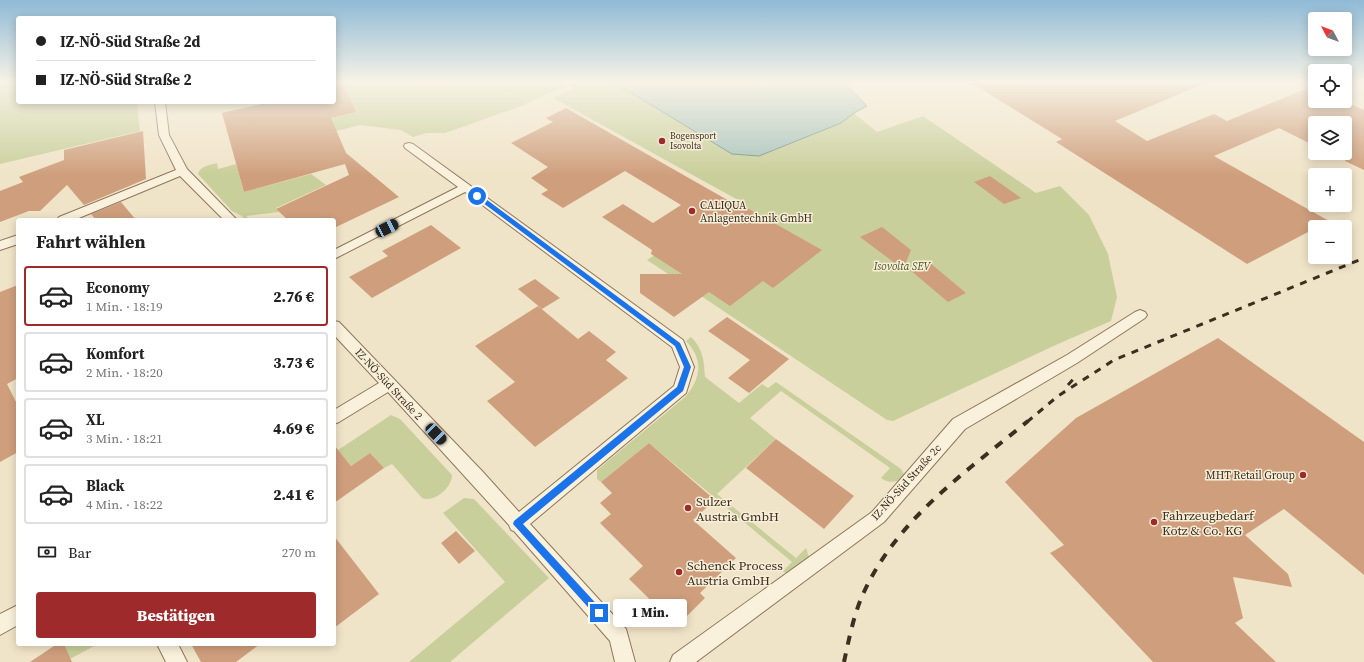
<!DOCTYPE html>
<html lang="de">
<meta charset="utf-8">
<style>
body{margin:0;font-family:"Source Serif 4",serif;background:#f6f6f6;color:#222;height:100vh;display:flex;flex-direction:column;font-size:15px;white-space:nowrap}
*{box-sizing:border-box;margin:0}
p{font-size:13px;color:#767676}
.icon{flex:none;width:22px;height:22px;fill:none;stroke:currentColor;stroke-width:2;stroke-linecap:round;stroke-linejoin:round}
.map{position:relative;flex:1;overflow:hidden}
.side{position:absolute;left:16px;top:218px;width:320px;height:428px;display:flex;flex-direction:column;background:#fff;border-radius:4px;box-shadow:0 2px 10px #0003}
.side>*{flex:none}
.top-card{position:absolute;left:16px;top:16px;width:320px;height:88px;border-radius:4px;box-shadow:0 2px 10px #0003;display:grid;align-content:center;height:88px;padding:0 20px;background:#fff}
.needle{width:26px;rotate:311deg}
.fabs{position:absolute;left:1308px;top:12px;display:grid;gap:8px}
.fabs a{display:grid;place-items:center;width:44px;height:44px;border-radius:4px;background:#fff;box-shadow:0 2px 10px #0003;font-size:20px}
.end{position:absolute;width:18px;height:18px;margin:-9px;border:5px solid #1a73e8;background:#fff;box-shadow:0 0 0 2px #fff}
.from{border-radius:50%}
.bubble{position:absolute;height:28px;border-radius:4px;background:#fff;box-shadow:0 2px 10px #0003;font-size:13px;font-weight:800;line-height:28px;text-align:center}
.car{position:absolute;width:12px;height:24px;margin:-12px -6px;border-radius:5px;box-shadow:0 0 3px 1px #0007;background:linear-gradient(#222 24%,#8ab4d8 0 40%,#222 0 76%,#8ab4d8 0 86%,#222 0)}
.top-card b{display:flex;align-items:center;gap:14px;height:38px;font-size:15px}
.top-card b+b{border-top:1px solid #e0e0e0}
.top-card i{width:10px;height:10px;background:#222}
ul{padding:0;list-style:none}
li{display:flex;align-items:center;gap:12px;height:60px;margin:0 8px 6px;padding:0 12px;border:2px solid #e0e0e0;border-radius:4px}
li div{flex:1}
li b{display:block;font-size:15px}
li em{font-style:normal;font-weight:800}
li.active{border-color:#9e2a2b}
li>.icon{width:36px;height:36px;stroke-width:1.5}
h2{padding:0 20px;font-size:18px;line-height:48px}
.pay{display:flex;align-items:center;gap:10px;height:44px;padding:0 20px;font-size:15px}
.pay p{margin-inline-start:auto}
.action{display:flex;gap:8px;margin-top:auto;padding:8px 20px}
.action a{flex:1;height:46px;border-radius:4px;background:#9e2a2b;color:#fff;font-size:16px;font-weight:800;line-height:46px;text-align:center}
.map>svg:first-child{display:block}
</style>
<div class="map">
<svg width="1364" height="662" viewBox="0 0 1364 662">
<rect width="100%" height="100%" fill="#f0e4c8"/>
<path fill="#c9cf9b" d="M 0,82 L 18,82 L 18,102 L 137,102 L 140,131 L 0,164 Z
M 343,82 L 401,82 L 440,86 L 451,82 L 609,82 L 625,89 L 816,82 L 877,132 L 923,116 L 1036,193 L 1060,186 L 1089,215 L 1108,254 L 1117,297 L 1111,321 L 1058,344 L 893,421 L 887,420 L 647,260 L 738,200 L 553,98 L 574,88 L 568,86 L 539,97 L 524,105 L 445,133 L 426,133 L 413,137 L 401,130 L 360,125 L 296,141 L 292,128 L 356,112 L 343,85 Z
M 217,163 L 218,169 L 236,164 L 244,192 L 311,174 L 326,185 L 276,208 L 279,212 L 246,216 L 250,220 L 246,220 L 242,216 L 232,211 L 198,174 C 200,166 210,165 217,163 Z
M 691,337 C 703,349 704,360 705,377 L 739,403 L 762,384 L 768,388 L 776,382 L 901,469 L 905,476 L 901,480 C 893,482 887,483 881,478 L 890,468 L 781,391 L 750,418 L 776,439 L 717,494 L 796,558 L 806,548 L 809,557 L 806,563 L 788,575 L 783,571 L 792,562 L 649,443 L 601,482 L 597,479 L 597,470 L 685,397 C 701,378 704,360 686,341 Z
M 391,415 L 400,419 L 452,475 C 452,488 434,503 422,498 L 392,464 L 384,468 L 370,453 L 351,466 L 338,450 Z
M 464,498 L 474,499 L 549,578 L 450,662 L 409,662 L 505,582 L 443,513 Z
M 64,644 L 98,644 L 70,659 Z"/>
<path fill="#a9c4bc" stroke="#6f938a" d="M 609,82 L 844,82 L 867,106 L 854,113 L 841,123 L 759,156 L 732,154 L 625,89 Z"/>
<path fill="#cf9f7d" d="M 334,82 L 342,82 L 356,112 L 331,118 L 346,153 L 399,197 L 334,228 L 334,220 L 288,220 L 276,209 L 349,175 L 345,164 L 244,192 L 222,113 L 270,102 L 334,102 Z
M 970,82 L 1208,82 L 1115,121 L 1147,141 L 1214,114 L 1227,121 L 1315,85 L 1315,101 L 1344,101 L 1364,110 L 1364,170 L 1345,161 L 1345,123 L 1315,123 L 1315,146 L 1279,128 L 1214,156 L 1329,221 L 1247,264 L 1056,142 L 1062,139 Z
M 566,108 L 738,206 L 740,204 L 822,250 L 773,288 L 763,281 L 730,306 L 709,292 L 674,317 L 640,293 L 640,274 L 682,274 L 651,254 L 652,250 L 602,217 L 623,204 L 653,223 L 681,205 L 625,171 L 563,208 L 541,194 L 548,190 L 531,178 L 548,167 L 511,143 L 553,122 L 546,118 Z
M 143,131 L 146,179 L 84,205 L 67,185 L 40,211 L 29,211 L 0,222 L 0,191 L 23,182 L 19,177 L 64,160 L 64,150 Z
M 990,176 L 1021,198 L 1004,204 L 974,182 Z
M 121,202 L 136,220 L 96,220 L 91,214 Z
M 431,225 L 461,248 L 372,298 L 349,277 L 388,256 L 382,251 Z
M 882,227 L 911,250 L 905,265 L 901,262 L 896,264 L 860,237 Z
M 929,262 L 966,293 L 948,302 L 910,270 Z
M 535,279 L 560,298 L 542,309 L 518,289 Z
M 18,285 L 18,378 L 7,384 L 18,406 L 18,452 L 0,462 L 0,292 Z
M 538,306 L 578,339 L 589,331 L 616,352 L 606,360 L 628,378 L 535,447 L 487,401 L 515,382 L 475,346 Z
M 727,317 L 789,359 L 749,393 L 728,378 L 750,360 L 708,331 Z
M 1218,338 L 1364,442 L 1364,575 L 1284,509 L 1245,535 L 1288,574 L 1292,587 L 1233,577 L 1243,618 L 1235,623 L 1276,662 L 1153,662 L 1050,553 L 1064,545 L 1005,482 L 1076,418 Z
M 776,439 L 854,496 L 824,529 L 746,468 Z
M 649,443 L 715,500 L 693,520 L 736,558 L 700,593 L 705,598 L 677,626 L 629,579 L 643,566 L 600,523 L 611,514 L 600,503 L 612,493 L 601,482 Z
M 334,445 L 351,466 L 370,453 L 384,468 L 334,503 Z
M 456,531 L 475,551 L 459,564 L 441,543 Z
M 334,536 L 379,594 L 334,628 Z
M 57,644 L 64,644 L 72,662 L 30,662 Z
M 191,644 L 260,644 L 236,662 L 201,662 Z"/>
<g fill="none" stroke-linecap="round" stroke-linejoin="round">
<g stroke="#8d765c" stroke-width="2">
<path id="street" d="M 155,102 L 165,102 L 169,135 L 187,169 L 237,220 L 224,220 L 180,176 L 74,220 L 57,220 L 59,217 L 176,170 L 159,135 Z
M 409,143 L 413,144 L 683,340 L 694,367 L 686,393 L 530,524 L 626,629 L 635,662 L 615,662 L 610,641 L 514,531 L 511,530 L 509,525 L 388,392 L 339,422 L 334,424 L 334,410 L 379,383 L 334,335 L 334,321 L 339,322 L 483,472 L 519,512 L 674,386 L 680,367 L 672,347 L 465,192 L 334,259 L 334,250 L 458,187 L 405,148 L 404,146 L 405,144 Z
M 18,235 L 18,244 L 0,250 L 0,241 Z
M 1140,310 L 1145,312 L 1147,315 L 1145,318 L 1077,363 L 965,429 L 884,522 L 696,662 L 670,662 L 673,655 L 872,512 L 953,419 L 1067,355 L 1135,312 Z
M 18,605 L 18,625 L 0,635 L 0,614 Z
M 157,644 L 178,644 L 187,662 L 166,662 Z"/>
</g>
<use href="#street" fill="#faf1dc" fill-rule="evenodd"/>
<path stroke="#3d2e20" stroke-width="3" stroke-dasharray="7 7" stroke-linecap="butt" d="M 1068,385 L 1077,375
M 1027,422 L 1058,396 L 1114,360 L 1364,258"/>
<path stroke="#3d2e20" stroke-width="4" stroke-dasharray="9 9" stroke-linecap="butt" d="M 844,662 C 849,639 854,613 864,592 C 898,518 967,471 1028,421"/>
</g>
<linearGradient id="sky" x2="0" y2="1"><stop stop-color="#8fbad6"/><stop offset="0.47" stop-color="#f8f3e6"/><stop offset="1" stop-color="#f8f3e6" stop-opacity="0"/></linearGradient>
<rect width="1364" height="175" fill="url(#sky)"/>
<path fill="#1a73e8" d="M 475,194 L 479,194 L 680,343 L 691,367 L 683,391 L 523,524 L 602,610 L 603,613 L 602,616 L 599,617 L 596,616 L 513,524 L 514,521 L 677,387 L 684,367 L 675,346 L 475,197 Z"/>
<g fill="#9e2a2b" stroke="#f7eed8" stroke-width="1.5">
<circle cx="662" cy="141" r="4"/>
<circle cx="692" cy="211" r="4"/>
<circle cx="1303" cy="475" r="4"/>
<circle cx="688" cy="508" r="4"/>
<circle cx="1154" cy="522" r="4"/>
<circle cx="679" cy="572" r="4"/>
</g>
<g text-anchor="middle" stroke-width="3" stroke-linejoin="round" paint-order="stroke">
<g font-size="9" fill="#3d2e20" stroke="#f7eed8" text-anchor="start">
<text x="670" y="139">Bogensport<tspan x="670" dy="10">Isovolta</tspan></text>
</g>
<g font-size="11" fill="#3d2e20" stroke="#f7eed8" text-anchor="start">
<text x="700" y="209">CALIQUA<tspan x="700" dy="13">Anlagentechnik GmbH</tspan></text>
<text x="1295" y="479" text-anchor="end">MHT Retail Group</text>
</g>
<g font-size="11" font-style="italic" fill="#4d5a26" stroke="#f7eed8">
<text x="902" y="270">Isovolta SEV</text>
</g>
<g font-size="11" fill="#3d2e20" stroke="#f7eed8">
<text transform="translate(389 384) rotate(47)" y="4">IZ-NÖ-Süd Straße 2</text>
<text transform="translate(906 482) rotate(-48)" y="4">IZ-NÖ-Süd Straße 2c</text>
</g>
<g font-size="13" fill="#3d2e20" stroke="#f7eed8" text-anchor="start">
<text x="696" y="506">Sulzer<tspan x="696" dy="15">Austria GmbH</tspan></text>
<text x="1162" y="520">Fahrzeugbedarf<tspan x="1162" dy="15">Kotz &amp; Co. KG</tspan></text>
<text x="687" y="570">Schenck Process<tspan x="687" dy="15">Austria GmbH</tspan></text>
</g>
</g>
</svg>
<div class="fabs">
<a><svg class="needle" viewBox="-14 -14 28 28"><path d="M0-13l5 13h-10z" fill="#e53935"/><path d="M0 13l5-13h-10z" fill="#767676"/></svg></a>
<a><svg class="icon" aria-label="locate" viewBox="0 0 24 24"><circle cx="12" cy="12" r="6"/><path d="M12 2v4M12 18v4M2 12h4M18 12h4"/></svg></a>
<a><svg class="icon" aria-label="layers" viewBox="0 0 24 24"><path d="M12 4l9 5-9 5-9-5zM3 14l9 5 9-5"/></svg></a>
<a>+</a>
<a>−</a>
</div>
<i class="end from" style="left:477px;top:196px"></i>
<i class="end" style="left:599px;top:613px"></i>
<div class="bubble" style="left:613px;top:599px;width:74px">1 Min.</div>
<i class="car" style="left:387px;top:228px;rotate:63deg"></i>
<i class="car" style="left:436px;top:434px;rotate:136deg"></i>
<div class="top-card">
<b><i class="from"></i>IZ-NÖ-Süd Straße 2d</b>
<b><i></i>IZ-NÖ-Süd Straße 2</b>
</div>
<section class="side">
<h2>Fahrt wählen</h2>
<ul>
<li class="active"><svg class="icon" aria-label="car" viewBox="0 0 24 24"><path d="M5 17H2v-5l4-1 3-4h7l3 4 3 1v5h-3M9 17h6M6 11h13"/><circle cx="7" cy="17" r="2"/><circle cx="17" cy="17" r="2"/></svg><div><b>Economy</b><p>1 Min. · 18:19</p></div><em>2.76 €</em></li>
<li><svg class="icon" aria-label="car" viewBox="0 0 24 24"><path d="M5 17H2v-5l4-1 3-4h7l3 4 3 1v5h-3M9 17h6M6 11h13"/><circle cx="7" cy="17" r="2"/><circle cx="17" cy="17" r="2"/></svg><div><b>Komfort</b><p>2 Min. · 18:20</p></div><em>3.73 €</em></li>
<li><svg class="icon" aria-label="car" viewBox="0 0 24 24"><path d="M5 17H2v-5l4-1 3-4h7l3 4 3 1v5h-3M9 17h6M6 11h13"/><circle cx="7" cy="17" r="2"/><circle cx="17" cy="17" r="2"/></svg><div><b>XL</b><p>3 Min. · 18:21</p></div><em>4.69 €</em></li>
<li><svg class="icon" aria-label="car" viewBox="0 0 24 24"><path d="M5 17H2v-5l4-1 3-4h7l3 4 3 1v5h-3M9 17h6M6 11h13"/><circle cx="7" cy="17" r="2"/><circle cx="17" cy="17" r="2"/></svg><div><b>Black</b><p>4 Min. · 18:22</p></div><em>2.41 €</em></li>
</ul>
<div class="pay"><svg class="icon" aria-label="cash" viewBox="0 0 24 24"><path d="M3 7h18v10H3z"/><circle cx="12" cy="12" r="2"/></svg>Bar<p>270 m</p></div>
<div class="action"><a>Bestätigen</a></div>
</section>
</div>
